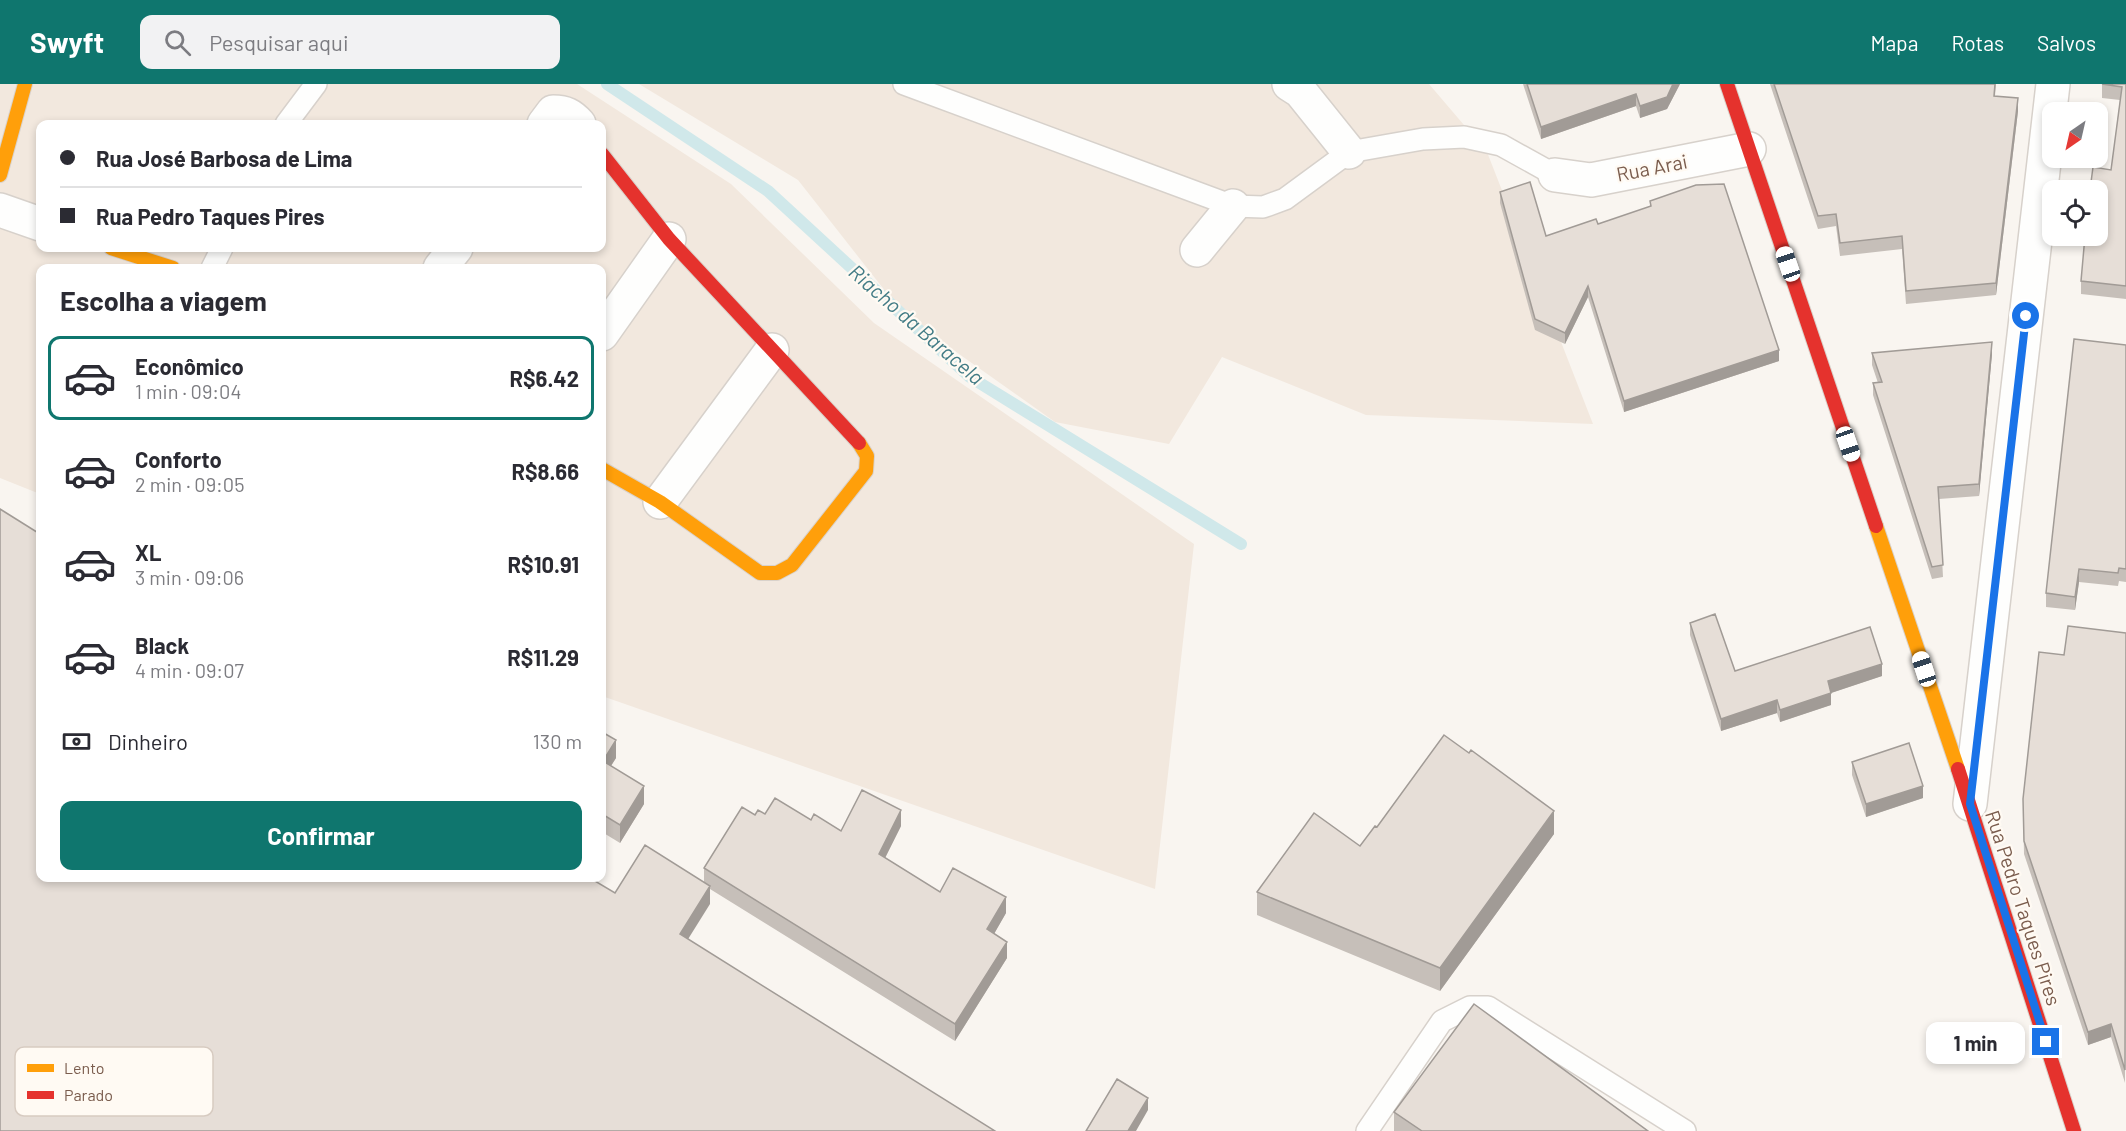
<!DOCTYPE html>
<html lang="pt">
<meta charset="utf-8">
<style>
body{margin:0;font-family:Barlow,sans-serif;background:#f2f2f3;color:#2b2b33;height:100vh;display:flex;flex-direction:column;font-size:22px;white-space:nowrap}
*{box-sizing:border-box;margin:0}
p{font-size:20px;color:#7c7c81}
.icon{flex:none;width:33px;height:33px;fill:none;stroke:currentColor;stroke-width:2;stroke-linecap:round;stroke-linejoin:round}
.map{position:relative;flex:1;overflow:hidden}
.side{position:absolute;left:36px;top:180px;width:570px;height:618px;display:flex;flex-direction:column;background:#fff;border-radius:12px;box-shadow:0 3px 9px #0003}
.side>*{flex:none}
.guide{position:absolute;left:36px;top:36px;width:570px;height:132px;border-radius:12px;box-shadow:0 3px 9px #0003;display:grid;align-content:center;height:132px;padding:0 24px;background:#fff}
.needle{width:39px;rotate:214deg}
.tools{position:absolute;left:2042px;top:18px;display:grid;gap:12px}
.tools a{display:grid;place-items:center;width:66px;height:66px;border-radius:12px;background:#fff;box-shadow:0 3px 9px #0003;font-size:30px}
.end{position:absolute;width:27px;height:27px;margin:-14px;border:8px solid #1a73e8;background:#fff;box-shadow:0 0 0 3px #fff}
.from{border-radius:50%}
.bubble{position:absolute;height:42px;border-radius:12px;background:#fff;box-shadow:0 3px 9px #0003;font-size:20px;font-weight:700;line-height:42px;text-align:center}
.car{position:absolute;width:18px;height:36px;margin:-18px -9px;border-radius:8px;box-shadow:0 0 4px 2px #0007;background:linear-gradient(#fff 24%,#345 0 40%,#fff 0 76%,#345 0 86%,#fff 0)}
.guide b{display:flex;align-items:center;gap:21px;height:57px;font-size:22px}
.guide b+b{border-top:2px solid #e1e1e2}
.guide i{width:15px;height:15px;background:#2b2b33}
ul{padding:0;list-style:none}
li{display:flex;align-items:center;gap:18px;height:84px;margin:0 12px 9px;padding:0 12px;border:3px solid transparent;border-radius:12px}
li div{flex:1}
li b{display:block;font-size:22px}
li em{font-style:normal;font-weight:700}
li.on{border-color:#0f766e}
li>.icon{width:54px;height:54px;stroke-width:1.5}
h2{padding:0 24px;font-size:27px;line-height:72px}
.pay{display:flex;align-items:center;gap:15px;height:66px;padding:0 24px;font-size:22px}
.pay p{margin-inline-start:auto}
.action{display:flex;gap:12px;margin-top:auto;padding:12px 24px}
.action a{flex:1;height:69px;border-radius:12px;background:#0f766e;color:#fff;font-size:24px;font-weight:700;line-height:69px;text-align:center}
header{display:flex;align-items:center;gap:36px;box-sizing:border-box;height:84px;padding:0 30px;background:#0f766e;color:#fff}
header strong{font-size:28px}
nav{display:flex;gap:33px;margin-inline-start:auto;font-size:21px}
.search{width:420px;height:54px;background:#f2f2f3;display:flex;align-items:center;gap:15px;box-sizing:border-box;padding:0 21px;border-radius:12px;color:#7c7c81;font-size:22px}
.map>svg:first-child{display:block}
</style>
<header>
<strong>Swyft</strong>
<div class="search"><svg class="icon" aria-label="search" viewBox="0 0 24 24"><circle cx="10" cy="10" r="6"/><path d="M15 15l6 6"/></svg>Pesquisar aqui</div>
<nav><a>Mapa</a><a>Rotas</a><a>Salvos</a></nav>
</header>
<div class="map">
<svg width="2126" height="1047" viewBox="0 0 2126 1047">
<rect width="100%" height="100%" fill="#f9f5f0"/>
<path fill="#f2e8de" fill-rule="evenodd" d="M 0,0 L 577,0 L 731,100 L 874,239 L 1194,460 L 1155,805 L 602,612 L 602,184 L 40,184 L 40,410 L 0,394 ZM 40,40 L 602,40 L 602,164 L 40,164 Z
M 639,0 L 1429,0 L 1487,68 L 1593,340 L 1366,331 L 1222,273 L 1169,360 L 1055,338 L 904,231 L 798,96 Z"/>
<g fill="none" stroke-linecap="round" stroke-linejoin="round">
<path stroke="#d0e8ea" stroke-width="12" d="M 607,0 L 768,107 L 970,293 L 1241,460"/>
<g stroke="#d7d1cb" stroke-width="24">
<path id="lane" d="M 904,0 L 1233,122 L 1263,123 L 1285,115 L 1349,68 L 1423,55 L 1464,53 L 1501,61 L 1555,91
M 286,40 L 316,0
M 212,184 L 222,164
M 1367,1047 L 1442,937 L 1470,923 L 1488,923 L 1685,1047"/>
</g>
<g stroke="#d7d1cb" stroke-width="36">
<path id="street" d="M 1289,0 L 1300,7 L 1349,68
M 544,40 L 553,28 C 565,28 571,31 579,40
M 1555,91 L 1591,96 L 1749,65
M 0,126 L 40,140
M 1197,166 L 1233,122
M 440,184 L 456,164
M 602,250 L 669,155
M 660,418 L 772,266
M 1970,720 L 2053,0"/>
</g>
<g stroke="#d9d2cb" stroke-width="16">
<path id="slow" d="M 0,91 L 25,0
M 111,164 L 173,184
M 602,385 L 660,418 L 760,489 L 777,489 L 792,481 L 866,387 L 867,372 L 859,359
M 1876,442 L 1958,685"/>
</g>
<g stroke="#d9d2cb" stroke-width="16">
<path id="jam" d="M 1727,0 L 1876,442
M 602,70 L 669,155 L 859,359
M 1958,685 L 2074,1047"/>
</g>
<use href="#lane" stroke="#fefefd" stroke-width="21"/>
<use href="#street" stroke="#fefefd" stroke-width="33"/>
<use href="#slow" stroke="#ff9f0a" stroke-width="14"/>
<use href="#jam" stroke="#e5322d" stroke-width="14"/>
</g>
<path fill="#c6bfb9" d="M 1523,0 L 1680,0 L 1667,25 L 1640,34 L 1636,22 L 1541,55 Z
M 1770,0 L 1996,0 L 1995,12 L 2018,27 L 1996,211 L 1906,220 L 1902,165 L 1840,172 L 1836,142 L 1818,145 Z
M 2102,0 L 2126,0 L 2126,215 L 2081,210 L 2081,197 L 2111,86 L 2120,16 L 2102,14 Z
M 1500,108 L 1546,152 L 1598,140 L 1650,123 L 1650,117 L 1779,277 L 1624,328 L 1588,213 L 1565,260 L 1535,246 L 1500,119 Z
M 2126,261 L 2126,498 L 2119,497 L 2118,502 L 2079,498 L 2075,526 L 2046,523 L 2046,509 Z
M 1872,269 L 1992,270 L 1979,412 L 1939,415 L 1943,493 L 1932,495 L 1873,311 L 1873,299 L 1878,299 L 1872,281 Z
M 1690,539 L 1735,587 L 1882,592 L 1831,609 L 1831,621 L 1780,638 L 1777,629 L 1721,647 L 1690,551 Z
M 2126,549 L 2125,999 L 2111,953 L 2088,961 L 2024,770 L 2023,715 L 2064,571 Z
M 602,648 L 616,674 L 611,682 L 644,720 L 620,759 L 602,748 Z
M 1852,678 L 1923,714 L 1866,733 L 1852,691 Z
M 765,730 L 811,736 L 841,747 L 901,742 L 885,774 L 940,808 L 1006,829 L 994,850 L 1007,874 L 955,957 L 710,805 L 710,820 L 615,809 L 704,798 L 704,784 L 755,731 Z
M 1377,743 L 1554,750 L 1440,907 L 1257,831 L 1257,808 L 1360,762 Z
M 1394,1028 L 1648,1047 L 1394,1047 Z"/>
<path fill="#a19b96" d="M 1673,0 L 1680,0 L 1667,25 L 1640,34 L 1640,22 Z
M 1636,10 L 1636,22 L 1541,55 L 1541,43 Z
M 2018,14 L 2018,27 L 1996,211 L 1996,199 Z
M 1588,202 L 1588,213 L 1565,260 L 1565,249 Z
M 1992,258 L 1992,270 L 1979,412 L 1979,400 Z
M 1779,266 L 1779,277 L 1624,328 L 1624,317 Z
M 2079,485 L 2079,498 L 2075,526 L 2075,513 Z
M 1882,580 L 1882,592 L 1831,609 L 1831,621 L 1780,638 L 1780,626 L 1828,597 Z
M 1777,616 L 1777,629 L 1721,647 L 1721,635 Z
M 616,656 L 616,674 L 603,694 L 603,677 Z
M 644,702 L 644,720 L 620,759 L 620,741 Z
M 1923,702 L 1923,714 L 1866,733 L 1866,720 Z
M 901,726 L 901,742 L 879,786 L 879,770 Z
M 1554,727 L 1554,750 L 1440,907 L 1440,884 Z
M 710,802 L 710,820 L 680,868 L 680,850 Z
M 1006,813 L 1006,829 L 987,862 L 987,845 Z
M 1007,858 L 1007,874 L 955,957 L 955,940 Z
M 2111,940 L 2111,953 L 2088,961 L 2088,948 Z
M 1148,1014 L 1148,1026 L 1136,1047 L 1128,1047 Z"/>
<path fill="#e6ded7" stroke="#a19b96" stroke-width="1.5" d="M 1527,0 L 1673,0 L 1667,13 L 1640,22 L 1636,10 L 1541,43 Z
M 1774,0 L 1995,0 L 1994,12 L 2018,14 L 1996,199 L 1906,207 L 1902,152 L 1840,159 L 1836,130 L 1818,132 Z
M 2102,0 L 2126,0 L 2126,202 L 2081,197 L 2085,152 L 2097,152 L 2097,106 L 2090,106 L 2093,83 L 2111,86 L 2122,3 Z
M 1530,98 L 1546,152 L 1596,135 L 1598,140 L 1651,122 L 1650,117 L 1696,101 L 1724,100 L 1779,266 L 1624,317 L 1588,202 L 1565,249 L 1535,235 L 1500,108 Z
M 2074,255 L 2126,261 L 2126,485 L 2119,484 L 2118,489 L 2079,485 L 2075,513 L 2046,509 Z
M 1992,258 L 1979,400 L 1938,403 L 1943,481 L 1932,483 L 1873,299 L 1882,298 L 1872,269 Z
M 0,425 L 40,450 L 40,794 L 590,794 L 615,809 L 645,761 L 710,802 L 680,850 L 995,1047 L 0,1047 Z
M 1715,530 L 1735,587 L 1870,543 L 1882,580 L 1828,597 L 1831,609 L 1780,626 L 1777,616 L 1721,635 L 1690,539 Z
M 2068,542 L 2126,549 L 2125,986 L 2111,940 L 2088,948 L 2024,757 L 2023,715 L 2039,568 L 2064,571 Z
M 602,648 L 616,656 L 603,677 L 644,702 L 620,741 L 602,730 Z
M 1444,651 L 1469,669 L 1471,666 L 1554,727 L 1440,884 L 1257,808 L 1314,729 L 1360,762 L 1375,742 L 1377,743 Z
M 1909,659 L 1923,702 L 1866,720 L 1852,678 Z
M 862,706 L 901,726 L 879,770 L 940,808 L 953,784 L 1006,813 L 987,845 L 1007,858 L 955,940 L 704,784 L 742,723 L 755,731 L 758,726 L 765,730 L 775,714 L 811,736 L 814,730 L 841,747 Z
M 1474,920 L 1648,1047 L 1422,1047 L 1394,1028 Z
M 1117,995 L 1148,1014 L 1128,1047 L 1086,1047 Z"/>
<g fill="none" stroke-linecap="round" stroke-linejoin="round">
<path stroke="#1a73e8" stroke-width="8" d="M 2026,232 L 1970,720 L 2046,958"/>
</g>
<g text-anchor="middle" stroke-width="4.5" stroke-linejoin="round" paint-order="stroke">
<g font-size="20" fill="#7a5c4d" stroke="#fffaf3">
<text transform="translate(1652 84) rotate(-11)" y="7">Rua Arai</text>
<text transform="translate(2023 824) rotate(72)" y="7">Rua Pedro Taques Pires</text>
</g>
<g font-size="21" font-style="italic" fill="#437c86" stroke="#fffaf3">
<text transform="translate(916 241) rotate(41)" y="7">Riacho da Baracela</text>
</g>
</g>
<rect x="15" y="963" width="198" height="69" rx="9" fill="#fffaf3" stroke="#d7cbc1" stroke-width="1.5"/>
<rect x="27" y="980" width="27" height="8" fill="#ff9f0a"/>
<rect x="27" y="1007" width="27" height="8" fill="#e5322d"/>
<g font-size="16" fill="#7a5c4d">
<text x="64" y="990">Lento</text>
<text x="64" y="1017">Parado</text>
</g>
</svg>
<div class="tools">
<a><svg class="needle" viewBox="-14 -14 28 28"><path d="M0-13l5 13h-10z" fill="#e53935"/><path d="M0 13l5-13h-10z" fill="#7c7c81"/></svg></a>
<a><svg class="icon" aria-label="locate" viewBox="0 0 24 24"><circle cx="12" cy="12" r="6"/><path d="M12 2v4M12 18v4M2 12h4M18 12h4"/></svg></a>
</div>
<i class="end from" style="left:2026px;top:232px"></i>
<i class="end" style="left:2046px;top:958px"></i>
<div class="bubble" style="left:1926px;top:938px;width:99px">1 min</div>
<i class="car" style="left:1788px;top:180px;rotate:341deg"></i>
<i class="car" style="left:1848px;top:360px;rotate:161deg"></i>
<i class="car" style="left:1924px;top:585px;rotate:342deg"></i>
<div class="guide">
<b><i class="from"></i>Rua José Barbosa de Lima</b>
<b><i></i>Rua Pedro Taques Pires</b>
</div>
<section class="side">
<h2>Escolha a viagem</h2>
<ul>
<li class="on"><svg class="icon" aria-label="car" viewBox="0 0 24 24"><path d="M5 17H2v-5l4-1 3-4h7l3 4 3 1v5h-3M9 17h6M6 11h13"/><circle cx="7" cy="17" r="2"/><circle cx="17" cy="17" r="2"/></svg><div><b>Econômico</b><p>1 min · 09:04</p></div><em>R$6.42</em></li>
<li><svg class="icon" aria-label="car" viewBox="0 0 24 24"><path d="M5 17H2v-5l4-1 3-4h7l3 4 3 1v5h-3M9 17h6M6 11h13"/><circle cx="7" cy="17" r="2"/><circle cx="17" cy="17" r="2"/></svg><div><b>Conforto</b><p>2 min · 09:05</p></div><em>R$8.66</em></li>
<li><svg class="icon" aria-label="car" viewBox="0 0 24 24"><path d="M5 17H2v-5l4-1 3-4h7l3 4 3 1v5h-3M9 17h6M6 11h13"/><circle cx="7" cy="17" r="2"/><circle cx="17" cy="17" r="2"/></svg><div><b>XL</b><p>3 min · 09:06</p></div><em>R$10.91</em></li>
<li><svg class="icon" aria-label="car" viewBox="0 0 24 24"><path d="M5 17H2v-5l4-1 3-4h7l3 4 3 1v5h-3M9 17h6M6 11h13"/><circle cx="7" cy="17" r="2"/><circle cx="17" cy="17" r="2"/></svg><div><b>Black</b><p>4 min · 09:07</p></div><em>R$11.29</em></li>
</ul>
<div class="pay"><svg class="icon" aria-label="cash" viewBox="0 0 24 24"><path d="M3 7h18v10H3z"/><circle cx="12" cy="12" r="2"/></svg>Dinheiro<p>130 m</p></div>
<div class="action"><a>Confirmar</a></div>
</section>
</div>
